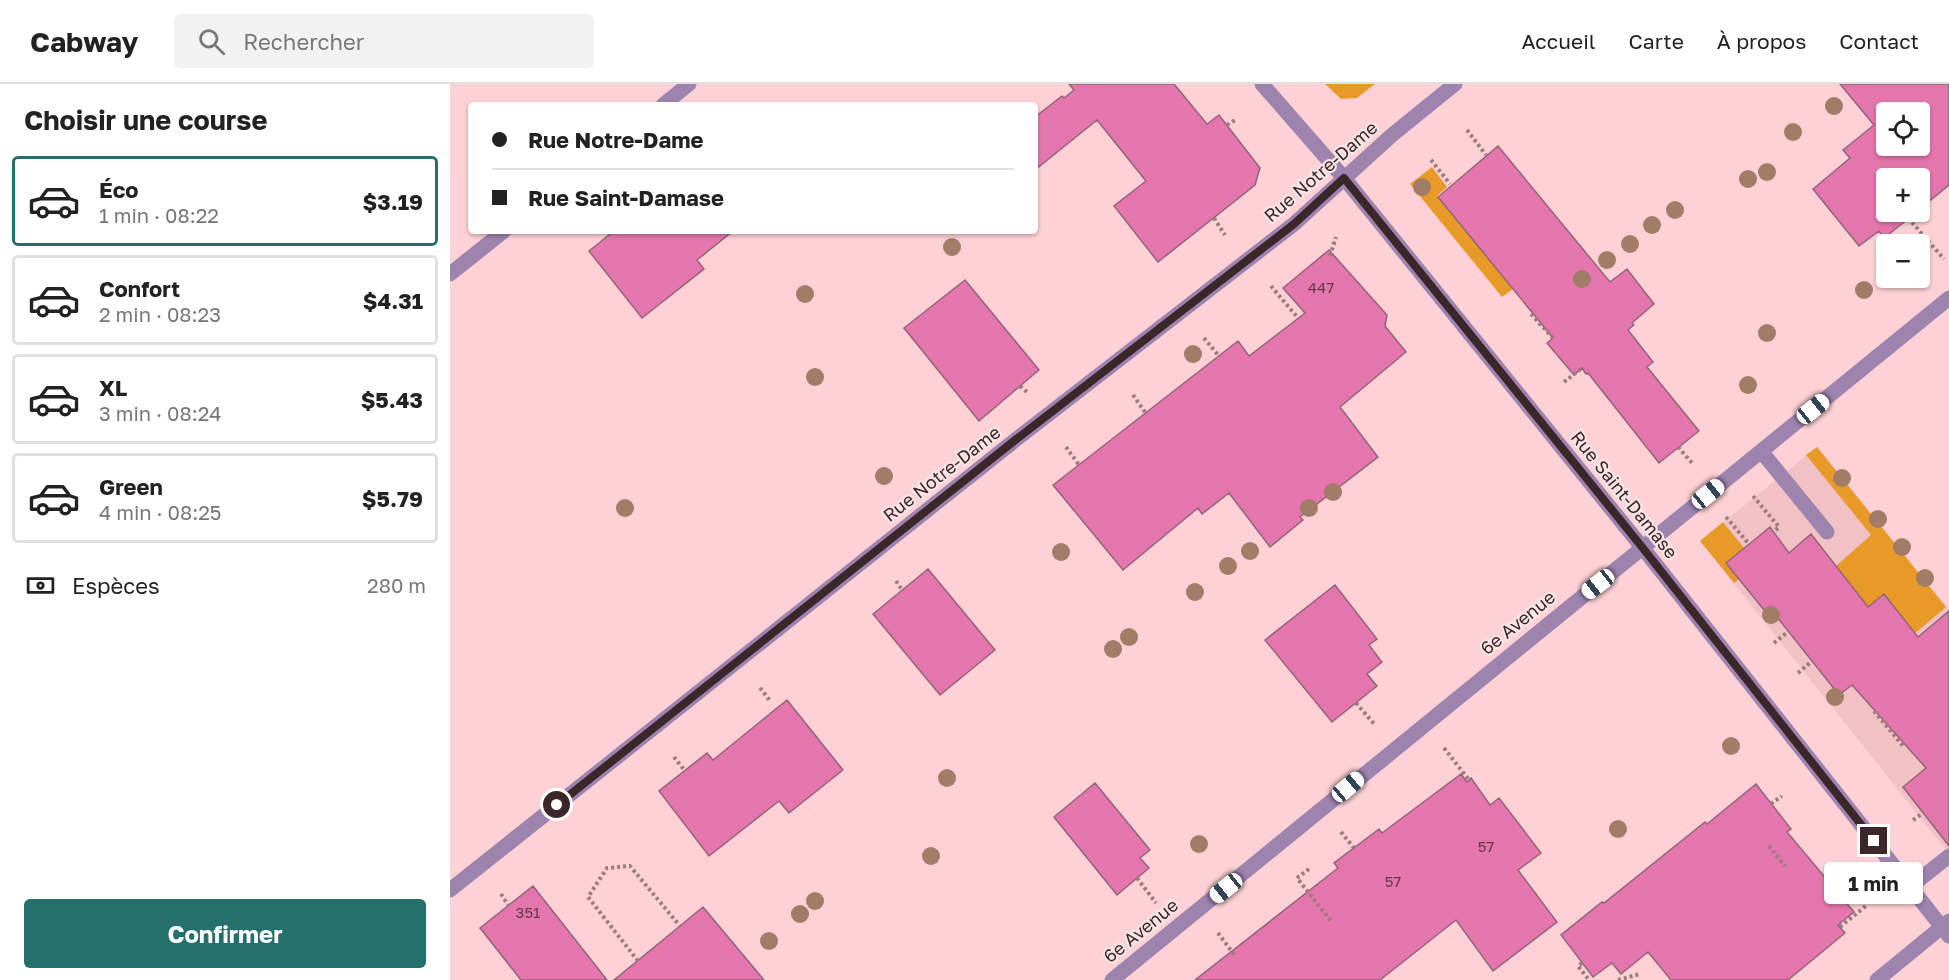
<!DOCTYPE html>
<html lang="fr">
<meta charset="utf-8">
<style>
body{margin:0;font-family:"Golos Text",sans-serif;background:#f2f2f2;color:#222;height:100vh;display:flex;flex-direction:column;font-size:22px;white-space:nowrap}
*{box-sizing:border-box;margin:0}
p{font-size:20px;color:#767676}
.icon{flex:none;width:33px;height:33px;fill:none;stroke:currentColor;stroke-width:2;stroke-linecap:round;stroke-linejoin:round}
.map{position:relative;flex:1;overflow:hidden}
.drawer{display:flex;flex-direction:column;background:#fff;width:450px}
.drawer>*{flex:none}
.top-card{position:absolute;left:18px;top:18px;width:570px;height:132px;border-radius:6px;box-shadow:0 2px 4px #0004;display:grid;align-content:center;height:132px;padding:0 24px;background:#fff}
.fabs{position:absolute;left:1426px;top:18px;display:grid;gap:12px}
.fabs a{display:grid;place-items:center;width:54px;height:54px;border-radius:6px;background:#fff;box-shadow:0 2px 4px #0004;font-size:30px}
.end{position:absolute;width:27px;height:27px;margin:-14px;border:8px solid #3b2629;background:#fff;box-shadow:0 0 0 3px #fff}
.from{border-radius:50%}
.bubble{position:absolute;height:42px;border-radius:6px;background:#fff;box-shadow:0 2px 4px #0004;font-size:20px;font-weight:700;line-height:42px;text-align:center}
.car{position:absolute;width:18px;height:36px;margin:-18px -9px;border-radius:8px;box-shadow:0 0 4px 2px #0007;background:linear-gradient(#fff 24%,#345 0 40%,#fff 0 76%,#345 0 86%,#fff 0)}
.top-card b{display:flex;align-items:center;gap:21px;height:57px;font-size:22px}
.top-card b+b{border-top:2px solid #e0e0e0}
.top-card i{width:15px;height:15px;background:#222}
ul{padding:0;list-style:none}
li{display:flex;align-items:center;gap:18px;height:90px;margin:0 12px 9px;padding:0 12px;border:3px solid #e0e0e0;border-radius:6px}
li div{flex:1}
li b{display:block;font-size:22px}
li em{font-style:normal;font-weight:700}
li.current{border-color:#25706c}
li>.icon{width:54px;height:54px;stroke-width:1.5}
h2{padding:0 24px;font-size:27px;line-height:72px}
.pay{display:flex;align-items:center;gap:15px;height:66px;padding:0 24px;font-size:22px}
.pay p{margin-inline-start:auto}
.action{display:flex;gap:12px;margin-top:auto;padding:12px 24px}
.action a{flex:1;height:69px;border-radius:6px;background:#25706c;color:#fff;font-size:24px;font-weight:700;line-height:69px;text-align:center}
header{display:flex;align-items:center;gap:36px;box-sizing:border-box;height:84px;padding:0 30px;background:#fff;border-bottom:2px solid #e0e0e0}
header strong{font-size:28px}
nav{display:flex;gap:33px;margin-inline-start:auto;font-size:21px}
.search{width:420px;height:54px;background:#f2f2f2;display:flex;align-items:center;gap:15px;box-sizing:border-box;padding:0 21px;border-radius:6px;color:#767676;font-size:22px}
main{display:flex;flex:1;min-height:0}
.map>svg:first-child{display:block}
</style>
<header>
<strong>Cabway</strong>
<div class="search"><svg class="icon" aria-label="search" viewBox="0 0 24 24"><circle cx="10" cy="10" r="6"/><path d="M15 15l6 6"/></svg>Rechercher</div>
<nav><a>Accueil</a><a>Carte</a><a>À propos</a><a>Contact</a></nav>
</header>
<main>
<section class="drawer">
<h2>Choisir une course</h2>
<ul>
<li class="current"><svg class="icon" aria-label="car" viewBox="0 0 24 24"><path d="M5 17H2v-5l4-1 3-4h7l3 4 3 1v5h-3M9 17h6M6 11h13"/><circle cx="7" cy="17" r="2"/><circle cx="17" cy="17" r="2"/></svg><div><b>Éco</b><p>1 min · 08:22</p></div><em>$3.19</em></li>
<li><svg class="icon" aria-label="car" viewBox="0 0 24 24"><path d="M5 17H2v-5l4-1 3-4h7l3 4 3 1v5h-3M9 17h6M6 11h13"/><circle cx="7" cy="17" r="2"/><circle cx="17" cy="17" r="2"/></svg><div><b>Confort</b><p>2 min · 08:23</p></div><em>$4.31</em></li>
<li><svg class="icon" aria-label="car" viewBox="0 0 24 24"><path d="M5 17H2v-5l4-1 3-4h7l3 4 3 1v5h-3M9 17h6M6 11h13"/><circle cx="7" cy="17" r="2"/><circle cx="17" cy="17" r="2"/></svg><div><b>XL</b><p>3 min · 08:24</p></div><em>$5.43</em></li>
<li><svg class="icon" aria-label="car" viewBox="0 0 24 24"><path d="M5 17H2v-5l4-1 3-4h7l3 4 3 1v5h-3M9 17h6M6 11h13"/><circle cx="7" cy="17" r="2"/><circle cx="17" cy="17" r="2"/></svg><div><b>Green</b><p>4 min · 08:25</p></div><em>$5.79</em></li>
</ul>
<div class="pay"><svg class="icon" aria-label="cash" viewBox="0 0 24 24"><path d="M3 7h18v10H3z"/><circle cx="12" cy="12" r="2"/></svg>Espèces<p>280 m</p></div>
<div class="action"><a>Confirmer</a></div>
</section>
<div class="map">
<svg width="1499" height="896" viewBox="0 0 1499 896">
<rect width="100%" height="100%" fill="#fdd1d6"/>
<path fill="#f2c1c6" d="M 1367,363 L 1499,526 L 1499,770 L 1250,457 Z"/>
<path fill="#e89a29" d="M 875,0 L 925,0 L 907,14 L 891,15 Z
M 982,83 L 997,103 L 987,112 L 1063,205 L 1052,213 L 960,100 Z
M 1367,363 L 1496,523 L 1456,557 L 1451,532 L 1434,510 L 1409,530 L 1376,491 L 1421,451 L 1356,371 Z
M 1273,438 L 1294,464 L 1276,479 L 1289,495 L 1284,499 L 1250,457 Z"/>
<path fill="#e576ad" stroke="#916579" stroke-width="1.5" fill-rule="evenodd" d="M 619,0 L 724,0 L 757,40 L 769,31 L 810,84 L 805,101 L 708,178 L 664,122 L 696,97 L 647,36 L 585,86 L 585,33 L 612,12 L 614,14 L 624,6 Z
M 1390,0 L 1499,0 L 1499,101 L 1470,125 L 1470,94 L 1437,94 L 1437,128 L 1467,128 L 1434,154 L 1429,147 L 1409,162 L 1363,105 L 1400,74 L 1393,66 L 1424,41 ZM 1437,28 L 1470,28 L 1470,62 L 1437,62 Z
M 1048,62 L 1160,198 L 1177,185 L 1204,220 L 1182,239 L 1184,241 L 1178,246 L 1203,278 L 1197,283 L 1249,347 L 1209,379 L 1138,289 L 1136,290 L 1132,284 L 1124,291 L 1097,259 L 1103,254 L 988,113 Z
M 164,147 L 283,147 L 247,176 L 254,185 L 192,234 L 139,167 Z
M 879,166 L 937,231 L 935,242 L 956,268 L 890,323 L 928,373 L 850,433 L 853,436 L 820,463 L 779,409 L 752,430 L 748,424 L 673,486 L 603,401 L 788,257 L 799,272 L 855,229 L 833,204 Z
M 515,196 L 589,286 L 529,337 L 454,244 Z
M 1320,443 L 1339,469 L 1361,450 L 1418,523 L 1434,510 L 1468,553 L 1499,527 L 1499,762 L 1453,703 L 1476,684 L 1402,601 L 1389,611 L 1319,523 L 1314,526 L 1276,479 Z
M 478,485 L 545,566 L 490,611 L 423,530 Z
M 885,501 L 927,555 L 919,561 L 932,578 L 917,590 L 927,602 L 882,638 L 815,556 Z
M 337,616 L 393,686 L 339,729 L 329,717 L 259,772 L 209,707 L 257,669 L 263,676 Z
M 1011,690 L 1017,698 L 1021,694 L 1040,721 L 1049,714 L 1091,769 L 1068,786 L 1107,838 L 1043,887 L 1006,836 L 930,896 L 745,896 L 888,784 L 884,779 L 929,745 L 932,749 Z
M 645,699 L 700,766 L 690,774 L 699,784 L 667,811 L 604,733 Z
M 1306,700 L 1341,745 L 1337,748 L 1404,828 L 1388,841 L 1395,849 L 1338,896 L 1221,896 L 1198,868 L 1171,890 L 1162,879 L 1143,893 L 1111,851 L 1152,818 L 1154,819 L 1255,738 L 1257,740 Z
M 83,802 L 157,896 L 71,896 L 30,844 Z
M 253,823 L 314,896 L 164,896 L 230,842 Z"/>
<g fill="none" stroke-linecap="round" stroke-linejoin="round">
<path stroke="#9c7b7f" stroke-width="4" stroke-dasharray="3 3" stroke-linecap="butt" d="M 777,41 L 785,36
M 1017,46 L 1036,71
M 981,76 L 1000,100
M 764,134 L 775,151
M 1458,134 L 1494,175
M 880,172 L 886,153
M 821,202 L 848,234
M 1081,230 L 1103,254
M 754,254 L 768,271
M 1114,298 L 1132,284
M 570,302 L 577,308
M 683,311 L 695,328
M 616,363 L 629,381
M 1228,363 L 1243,380
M 1303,412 L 1329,443 L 1323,448
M 1276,433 L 1299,460
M 446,497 L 452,506
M 1324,559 L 1339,547
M 1348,589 L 1362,577
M 310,604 L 321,618
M 906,619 L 925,641
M 1424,627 L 1454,663
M 994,664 L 1019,696
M 224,673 L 235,687
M 1321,720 L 1332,712
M 1463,736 L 1473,729
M 891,748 L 904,764
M 1319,762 L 1335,782
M 859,785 L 847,794 L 881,837
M 687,794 L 706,819
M 1380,801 L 1393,790
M 51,810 L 58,821
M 1390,843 L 1417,821
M 768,849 L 786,873
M 188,877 L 138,813 L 157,784 L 180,782 L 230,842
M 1132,879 L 1128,882 L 1139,896
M 1168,896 L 1190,890"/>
<path stroke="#9c84af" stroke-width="15" d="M 812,0 L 894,94 L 1192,463 L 1499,852
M 213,21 L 239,0
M 0,190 L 54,147
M 1311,367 L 1377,448
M 1460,803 L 1499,772
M 0,806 L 564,357 L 844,140 L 942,51 L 1005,0
M 662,896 L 1499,214
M 1427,896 L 1499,837"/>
</g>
<g fill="#a17c66">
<circle cx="1384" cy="22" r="9"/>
<circle cx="1343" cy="48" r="9"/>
<circle cx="1317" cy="88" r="9"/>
<circle cx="1298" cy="95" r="9"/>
<circle cx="972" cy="103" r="9"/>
<circle cx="1225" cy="126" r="9"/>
<circle cx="1202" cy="141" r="9"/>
<circle cx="1180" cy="160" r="9"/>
<circle cx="502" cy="163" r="9"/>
<circle cx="1157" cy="176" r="9"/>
<circle cx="1132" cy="195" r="9"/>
<circle cx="1414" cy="206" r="9"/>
<circle cx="355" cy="210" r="9"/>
<circle cx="1317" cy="249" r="9"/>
<circle cx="743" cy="270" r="9"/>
<circle cx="365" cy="293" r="9"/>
<circle cx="1298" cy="301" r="9"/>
<circle cx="434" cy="392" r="9"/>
<circle cx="1392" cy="394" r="9"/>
<circle cx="883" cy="408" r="9"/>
<circle cx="175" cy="424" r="9"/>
<circle cx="859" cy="424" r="9"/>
<circle cx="1428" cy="435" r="9"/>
<circle cx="1452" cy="463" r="9"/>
<circle cx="800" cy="467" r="9"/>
<circle cx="611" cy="468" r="9"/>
<circle cx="778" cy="482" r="9"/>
<circle cx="1475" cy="494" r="9"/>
<circle cx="745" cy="508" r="9"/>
<circle cx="1321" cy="531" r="9"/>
<circle cx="679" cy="553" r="9"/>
<circle cx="663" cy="565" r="9"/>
<circle cx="1385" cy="613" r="9"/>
<circle cx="1281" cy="662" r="9"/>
<circle cx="497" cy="694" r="9"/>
<circle cx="1168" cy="745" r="9"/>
<circle cx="749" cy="760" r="9"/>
<circle cx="481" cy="772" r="9"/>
<circle cx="365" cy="817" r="9"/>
<circle cx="350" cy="830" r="9"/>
<circle cx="319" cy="857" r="9"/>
</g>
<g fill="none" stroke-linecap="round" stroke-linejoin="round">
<path stroke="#3b2629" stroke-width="8" d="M 107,721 L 564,357 L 844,140 L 894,94 L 1192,463 L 1424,757"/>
</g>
<g text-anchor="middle" stroke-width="4.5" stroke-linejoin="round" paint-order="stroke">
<g font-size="15" fill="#663a4a">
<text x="871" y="209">447</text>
<text x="1036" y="768">57</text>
<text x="943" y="803">57</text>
<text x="78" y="834">351</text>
</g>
<g font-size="18" fill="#3b2629" stroke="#fce5e7">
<text transform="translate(871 88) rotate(-41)" y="6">Rue Notre-Dame</text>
<text transform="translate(492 390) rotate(-38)" y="6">Rue Notre-Dame</text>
<text transform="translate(1174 411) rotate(51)" y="6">Rue Saint-Damase</text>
<text transform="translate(1068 539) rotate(-39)" y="6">6e Avenue</text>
<text transform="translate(691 847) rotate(-39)" y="6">6e Avenue</text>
</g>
</g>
</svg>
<div class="fabs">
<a><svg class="icon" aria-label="locate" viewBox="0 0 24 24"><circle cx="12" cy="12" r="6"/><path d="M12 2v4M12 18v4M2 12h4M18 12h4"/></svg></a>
<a>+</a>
<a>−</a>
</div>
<i class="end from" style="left:107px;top:721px"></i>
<i class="end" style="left:1424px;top:757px"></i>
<div class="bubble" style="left:1374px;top:778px;width:99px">1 min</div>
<i class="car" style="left:1363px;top:325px;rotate:51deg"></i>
<i class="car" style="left:1258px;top:410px;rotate:51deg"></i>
<i class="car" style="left:1148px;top:500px;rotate:232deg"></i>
<i class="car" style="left:898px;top:703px;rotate:50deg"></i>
<i class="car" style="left:776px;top:804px;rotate:231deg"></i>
<div class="top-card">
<b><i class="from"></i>Rue Notre-Dame</b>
<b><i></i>Rue Saint-Damase</b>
</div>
</div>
</main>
